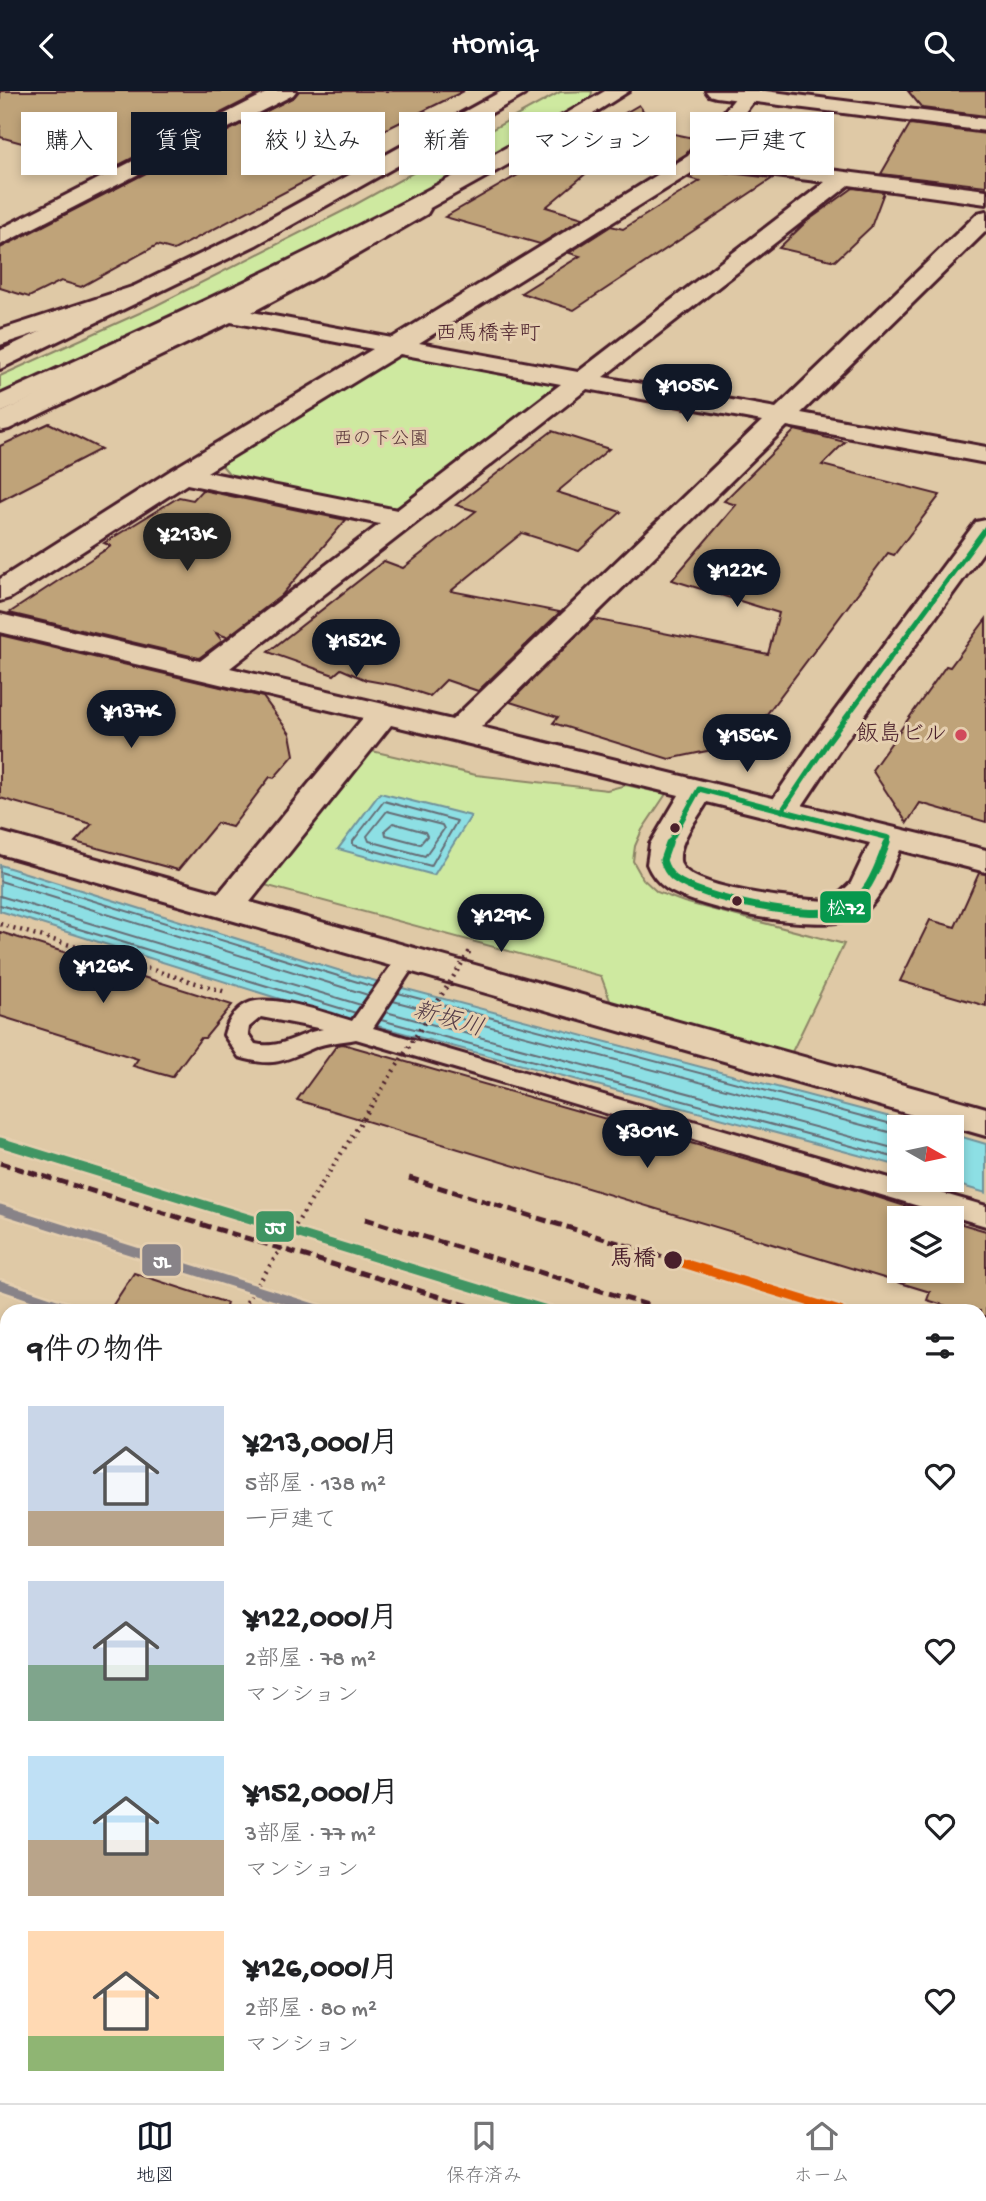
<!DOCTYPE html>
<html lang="ja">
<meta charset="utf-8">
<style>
:root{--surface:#fff;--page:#f2f2f2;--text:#202124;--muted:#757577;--line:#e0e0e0;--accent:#111827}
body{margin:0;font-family:"Gochi Hand","Klee One",sans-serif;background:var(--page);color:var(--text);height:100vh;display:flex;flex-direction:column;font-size:26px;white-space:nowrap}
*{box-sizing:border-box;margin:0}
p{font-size:23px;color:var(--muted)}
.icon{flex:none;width:38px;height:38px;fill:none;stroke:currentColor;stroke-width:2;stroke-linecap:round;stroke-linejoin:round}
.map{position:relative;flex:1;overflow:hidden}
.sheet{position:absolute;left:0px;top:1213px;width:987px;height:800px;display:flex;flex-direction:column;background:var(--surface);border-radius:21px 21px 0 0;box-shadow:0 4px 10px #0003}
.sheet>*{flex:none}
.banner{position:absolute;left:21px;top:21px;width:945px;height:63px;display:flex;gap:14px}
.needle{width:46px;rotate:99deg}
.controls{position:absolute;left:887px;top:1024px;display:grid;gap:14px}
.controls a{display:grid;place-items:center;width:77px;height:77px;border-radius:0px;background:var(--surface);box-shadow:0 4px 10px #0003;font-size:35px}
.price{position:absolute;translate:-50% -60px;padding:0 16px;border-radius:24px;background:var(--accent);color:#fff;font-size:23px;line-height:46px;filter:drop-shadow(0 2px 4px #0008)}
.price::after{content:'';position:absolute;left:50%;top:42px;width:21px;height:16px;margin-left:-10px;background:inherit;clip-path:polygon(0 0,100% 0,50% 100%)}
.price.active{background:#222;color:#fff}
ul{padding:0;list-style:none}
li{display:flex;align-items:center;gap:21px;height:175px;padding:0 28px}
li span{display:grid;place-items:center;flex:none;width:196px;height:140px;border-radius:0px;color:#555}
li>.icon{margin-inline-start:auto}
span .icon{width:84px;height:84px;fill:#fffc;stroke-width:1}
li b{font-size:30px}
h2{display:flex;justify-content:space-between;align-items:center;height:84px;padding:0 28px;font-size:30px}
.chip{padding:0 24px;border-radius:0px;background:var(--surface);box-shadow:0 4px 10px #0003;font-size:24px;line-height:63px}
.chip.active{background:var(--accent);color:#fff}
header{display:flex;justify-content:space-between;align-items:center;height:91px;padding:0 28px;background:var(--accent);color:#fff;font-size:32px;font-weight:600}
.tab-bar{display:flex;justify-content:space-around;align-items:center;height:98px;border-top:2px solid var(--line);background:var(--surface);font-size:19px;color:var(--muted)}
.tab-bar a{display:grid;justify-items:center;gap:4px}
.tab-bar .active{color:var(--accent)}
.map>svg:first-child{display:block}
.green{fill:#cee9a0;stroke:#8c8466;stroke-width:2}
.water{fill:#8ddfe4;stroke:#72929a;stroke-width:2}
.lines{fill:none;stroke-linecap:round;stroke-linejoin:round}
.shore{stroke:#656c75;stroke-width:2}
.building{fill:#bfa379;stroke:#4a1f2b;stroke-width:2}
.service-casing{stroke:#4a1f2b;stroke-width:6}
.minor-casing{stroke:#4a1f2b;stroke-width:6}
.tertiary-casing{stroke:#4a1f2b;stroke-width:6}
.secondary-casing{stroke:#4a1f2b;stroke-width:6}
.path{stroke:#4a1f2b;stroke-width:4.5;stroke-dasharray:2 5;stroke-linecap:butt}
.service{fill:#e5cfaf;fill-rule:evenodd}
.minor{fill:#e5cfaf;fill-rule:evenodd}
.tertiary{fill:#e5cfaf;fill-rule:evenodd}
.secondary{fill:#e5cfaf;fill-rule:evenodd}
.rail-far1{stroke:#4a1f2b;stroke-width:5;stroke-dasharray:10 5;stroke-linecap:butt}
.rail{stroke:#4a1f2b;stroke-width:7;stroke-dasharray:14 7;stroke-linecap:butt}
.path-bridge{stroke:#4a1f2b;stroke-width:4.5;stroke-dasharray:2 5;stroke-linecap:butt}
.bus-1-far1-casing{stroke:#e5cfaf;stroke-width:10}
.bus-1-casing{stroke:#e5cfaf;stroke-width:12}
.bus-1-far1{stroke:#07984d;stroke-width:5}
.bus-1{stroke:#07984d;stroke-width:7}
.rail-1-casing{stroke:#e5cfaf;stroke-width:14}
.rail-2-casing{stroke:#e5cfaf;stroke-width:14}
.rail-1{stroke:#3f9563;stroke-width:9}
.rail-2{stroke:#e45b06;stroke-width:9}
.metro-1-casing{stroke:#e5cfaf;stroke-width:14}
.metro-1{stroke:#888388;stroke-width:9}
.poi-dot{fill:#d1495b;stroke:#e5cfaf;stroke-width:2.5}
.bus-dot{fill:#4a1f2b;stroke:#e5cfaf;stroke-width:2.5}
.labels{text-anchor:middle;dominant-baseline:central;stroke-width:6;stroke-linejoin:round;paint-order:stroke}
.far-park-label{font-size:19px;fill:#573337;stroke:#e5cfaf}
.far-neighbourhood-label{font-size:21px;fill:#4a1f2b;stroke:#e5cfaf}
.poi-label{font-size:23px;fill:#4a1f2b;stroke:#e5cfaf;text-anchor:end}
.stop-label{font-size:23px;font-weight:bold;fill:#4a1f2b;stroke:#e5cfaf;text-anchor:end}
.water-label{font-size:24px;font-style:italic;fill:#543c47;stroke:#e5cfaf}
.line-badge{stroke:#e5cfaf;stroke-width:2.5}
.badge-label{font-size:19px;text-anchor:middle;font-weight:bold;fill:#fff}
</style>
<header><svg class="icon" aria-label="back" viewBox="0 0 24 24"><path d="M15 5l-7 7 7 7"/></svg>Homiq<svg class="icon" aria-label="search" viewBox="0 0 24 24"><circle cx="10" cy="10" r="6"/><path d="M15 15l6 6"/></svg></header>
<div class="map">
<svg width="986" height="2012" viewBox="0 0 986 2012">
<rect width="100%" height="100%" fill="#dfc9a6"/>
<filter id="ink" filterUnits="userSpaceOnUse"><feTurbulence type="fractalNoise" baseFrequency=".0143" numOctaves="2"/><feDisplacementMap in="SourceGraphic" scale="14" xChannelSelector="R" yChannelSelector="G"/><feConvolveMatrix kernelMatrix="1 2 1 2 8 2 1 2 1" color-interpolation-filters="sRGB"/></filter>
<g filter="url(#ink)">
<g class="green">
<polygon points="592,0 591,8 469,80 257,187 0,305 0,285 155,215 349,117 560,1"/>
<polygon points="410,263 546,289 555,294 553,300 403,415 390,417 231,385 220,372 389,269"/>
<polygon points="372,660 476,684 607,699 626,694 666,703 642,739 635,755 633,770 643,788 657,801 684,811 844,853 790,965 611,912 601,885 257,792 357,664"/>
</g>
<g class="water">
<polygon points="380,702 471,725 434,784 338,758"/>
<polygon points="0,774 357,885 928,1036 900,1036 899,1075 299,914 0,820"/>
<polygon points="952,1043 986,1053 986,1102 942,1089 952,1088"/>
</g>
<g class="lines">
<g class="shore">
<polygon points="384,710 457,730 431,775 353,754 353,750"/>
<polygon points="387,720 442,734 444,738 425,765 369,750 367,745"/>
<polygon points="393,732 425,741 427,745 420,753 386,744 385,739"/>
<polyline points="0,781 374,896"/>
<polyline points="0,790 368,904"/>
<polyline points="0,805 361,914"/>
<polyline points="0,814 356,922"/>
<polyline points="398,902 903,1036"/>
<polyline points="393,910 900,1044"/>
<polyline points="386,921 900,1059"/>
<polyline points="381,929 900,1068"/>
</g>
</g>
<g class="building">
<polygon points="0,0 264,0 113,77 0,46"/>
<polygon points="299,0 464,0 309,76 325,80 174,159 157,154 81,196 61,190 29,206 0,197 0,157 294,6"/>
<polygon points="908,0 986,0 986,25 922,17"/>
<polygon points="639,14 650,29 641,36 698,48 686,63 660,79 608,64 546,116 583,127 540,153 445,126"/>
<polygon points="910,33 986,43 986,95 881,83"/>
<polygon points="723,55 791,71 717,62"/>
<polygon points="702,79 773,87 574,219 521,202 580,165 569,162 611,135 623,138 700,90 688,87"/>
<polygon points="853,97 884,101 871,136 835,170 779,157 806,131"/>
<polygon points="49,332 101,358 0,410 0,355"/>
<polygon points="795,339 845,351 822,374 940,404 894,464 888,462 745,652 669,668 553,632 558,626 510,611 594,528 768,563 779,522 672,489 736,414 724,410"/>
<polygon points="552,340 609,358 557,401 621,421 579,460 522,442 451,500 560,521 478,600 446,589 430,605 399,595 366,589 341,578 334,584 268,561 384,470 403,477 476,420 456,414"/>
<polygon points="202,399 346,429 281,505 227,546 216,542 222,550 199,567 9,522 111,455 104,452 179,406 193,409"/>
<polygon points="986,528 986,731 920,712 907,732 872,679 946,575 950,576"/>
<polygon points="0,544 263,606 290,643 294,664 274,687 270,686 232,736 217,732 178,779 75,751 92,733 0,707"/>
<polygon points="979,782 986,783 986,915 900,890 930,829 955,836"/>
<polygon points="0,841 232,914 205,947 201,947 172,986 133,975 138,968 0,925"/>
<polygon points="343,953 849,1097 942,1127 900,1127 900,1180 952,1180 952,1130 986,1140 986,1226 980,1224 980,1220 963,1220 927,1209 930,1201 297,1009 337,954"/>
<polygon points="134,1182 227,1212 225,1220 109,1220"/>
</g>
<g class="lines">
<g class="service-casing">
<g id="service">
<path d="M408 859 416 862 419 867 373 937 986 1115V1135L356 948C343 951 325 951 313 957 281 971 274 976 239 966L224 944C227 930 239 912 256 910 284 907 325 922 352 930L400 862ZM261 926 323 938C297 943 281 959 255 953L248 943 249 936Z"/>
<polygon points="986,1531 986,1559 980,1561 980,1533"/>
<polygon points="568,2006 604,2006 603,2012 567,2012"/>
</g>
</g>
<g class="minor-casing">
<g id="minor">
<polygon points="270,0 296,0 293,4 0,154 0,138"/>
<path d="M741 0H755L758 4 712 64 986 99V113L849 94 603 286 776 317 978 122 986 120V140L801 322 986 356V372L787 335 481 636 986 759V781L900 759C891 781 879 815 856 826 821 843 700 819 667 798 658 792 651 783 647 773L650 753 679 704 391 634 250 811 986 1017V1045L0 763V741L219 802 363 627 0 541V523L200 570 380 433 187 393 10 507 0 510V488L173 378 373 258 231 231 9 338 0 340V322L256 199 419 111 427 113 430 118 427 123 325 182 252 221 392 247 688 65ZM701 76 825 91 578 281 419 252ZM400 263 561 293 397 419 207 381ZM587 298 762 330 452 629 230 577ZM707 711 870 752 851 792 832 810C808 810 683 799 680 770 678 750 698 727 707 711Z"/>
<polygon points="135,195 143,197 147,202 143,207 0,254 0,239"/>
<polygon points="0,1268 7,1270 7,1305 0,1303"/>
<polygon points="0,1324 7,1326 7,1362 0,1360"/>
</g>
</g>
<g class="tertiary-casing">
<g id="tertiary">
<polygon points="502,0 527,0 524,4 256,154 0,278 0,260 240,144"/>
<path d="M605 0H629L552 49 401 133 245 210 0 322V304C206 211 410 116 605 0Z"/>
<polygon points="706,0 765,0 986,28 986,40 716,6 709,4"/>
<polygon points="986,429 986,457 842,655 794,727 782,730 770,727 765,720 817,644 976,431"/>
<polygon points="0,1876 7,1878 7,1932 0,1930"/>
<polygon points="319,2006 396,2006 398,2012 321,2012"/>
</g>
</g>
<g class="secondary-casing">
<polygon id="secondary" points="7,1482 7,1537 0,1540 0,1485"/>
</g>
<g class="path">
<polyline points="0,833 226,901"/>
<polyline points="241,1220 243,1217"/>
</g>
<use href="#service" class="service"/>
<use href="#minor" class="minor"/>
<use href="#tertiary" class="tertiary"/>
<use href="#secondary" class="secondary"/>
<g class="rail-far1">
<polyline points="0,1072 486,1220"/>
<polyline points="409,1087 673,1169"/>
<polyline points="365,1128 651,1215"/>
</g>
<polyline class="rail" points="980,1371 986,1373"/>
<polyline class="path-bridge" points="243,1217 471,858"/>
<g class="bus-1-far1-casing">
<g id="bus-1-far1">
<polyline points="782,720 828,651 986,437"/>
<polyline points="668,754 699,698 889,747 886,754"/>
</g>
</g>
<g class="bus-1-casing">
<path id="bus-1" d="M669 752 663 769C665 776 668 782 674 787 701 808 810 830 842 818 868 808 878 775 887 752"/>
</g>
<use href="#bus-1-far1" class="bus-1-far1"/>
<use href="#bus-1" class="bus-1"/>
<g class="rail-1-casing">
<polyline id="rail-1" points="0,1051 550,1220"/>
</g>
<g class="rail-2-casing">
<polyline id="rail-2" points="673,1169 840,1220"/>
</g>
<use href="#rail-1" class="rail-1"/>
<use href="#rail-2" class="rail-2"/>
<g class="metro-1-casing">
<g id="metro-1">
<polyline points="0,1118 323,1220"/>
<polyline points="0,1194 77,1220"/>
</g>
</g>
<use href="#metro-1" class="metro-1"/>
</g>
</g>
<circle class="poi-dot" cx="961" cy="644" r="7"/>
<g class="bus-dot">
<circle cx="675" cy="737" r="6"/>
<circle cx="737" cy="810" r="6"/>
<circle cx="673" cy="1169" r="10"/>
</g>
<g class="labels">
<g class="far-park-label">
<text x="381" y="349">西の下公園</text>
</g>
<g class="far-neighbourhood-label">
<text x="488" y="244">西馬橋幸町</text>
</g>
<g class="poi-label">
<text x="947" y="644">飯島ビル</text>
</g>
<g class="stop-label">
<text x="656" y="1169">馬橋</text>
</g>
<g class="water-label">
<text transform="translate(448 930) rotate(16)">新坂川</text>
</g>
</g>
<g class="line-badge">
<rect x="819" y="799" width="53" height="34" rx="7" fill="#07984d"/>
<rect x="255" y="1119" width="40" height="33" rx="7" fill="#3f9563"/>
<rect x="141" y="1152" width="41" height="34" rx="7" fill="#888388"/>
</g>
<g class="badge-label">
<text x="846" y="823">松72</text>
<text x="275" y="1142">JJ</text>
<text x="162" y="1176">JL</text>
</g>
</svg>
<div class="controls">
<a><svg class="needle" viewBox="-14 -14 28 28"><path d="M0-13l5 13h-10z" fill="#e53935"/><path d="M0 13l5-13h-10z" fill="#757577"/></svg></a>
<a><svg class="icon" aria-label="layers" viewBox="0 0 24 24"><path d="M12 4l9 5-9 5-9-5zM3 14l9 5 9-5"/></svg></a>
</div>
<b class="price" style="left:687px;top:333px">¥105K</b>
<b class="price active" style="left:187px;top:482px">¥213K</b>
<b class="price" style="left:737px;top:518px">¥122K</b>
<b class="price" style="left:356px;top:588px">¥152K</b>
<b class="price" style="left:131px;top:659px">¥137K</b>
<b class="price" style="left:747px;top:683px">¥156K</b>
<b class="price" style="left:501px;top:863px">¥129K</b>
<b class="price" style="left:103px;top:914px">¥126K</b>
<b class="price" style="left:647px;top:1079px">¥301K</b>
<div class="banner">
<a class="chip">購入</a>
<a class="chip active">賃貸</a>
<a class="chip">絞り込み</a>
<a class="chip">新着</a>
<a class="chip">マンション</a>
<a class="chip">一戸建て</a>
</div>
<section class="sheet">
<h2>9件の物件<svg class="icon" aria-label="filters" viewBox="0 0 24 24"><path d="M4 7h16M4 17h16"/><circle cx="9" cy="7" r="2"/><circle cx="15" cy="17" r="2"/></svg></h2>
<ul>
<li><span style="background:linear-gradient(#c9d6e8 75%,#b9a48a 0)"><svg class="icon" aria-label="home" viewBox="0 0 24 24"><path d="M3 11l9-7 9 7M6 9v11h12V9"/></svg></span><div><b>¥213,000/月</b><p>5部屋 · 138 m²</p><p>一戸建て</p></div><svg class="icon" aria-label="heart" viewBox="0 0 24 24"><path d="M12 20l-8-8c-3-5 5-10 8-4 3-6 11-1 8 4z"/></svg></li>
<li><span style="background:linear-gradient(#c9d6e8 60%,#7fa58c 0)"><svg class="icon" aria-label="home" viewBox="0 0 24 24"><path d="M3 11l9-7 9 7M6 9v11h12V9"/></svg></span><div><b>¥122,000/月</b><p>2部屋 · 78 m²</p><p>マンション</p></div><svg class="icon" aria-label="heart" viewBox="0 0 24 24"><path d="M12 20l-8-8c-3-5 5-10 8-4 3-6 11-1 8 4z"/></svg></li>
<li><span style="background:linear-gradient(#bfe0f5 60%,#b9a48a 0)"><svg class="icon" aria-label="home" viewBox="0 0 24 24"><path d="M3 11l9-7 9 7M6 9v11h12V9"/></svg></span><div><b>¥152,000/月</b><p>3部屋 · 77 m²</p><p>マンション</p></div><svg class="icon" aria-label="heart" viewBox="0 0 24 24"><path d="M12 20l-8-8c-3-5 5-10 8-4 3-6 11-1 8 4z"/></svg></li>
<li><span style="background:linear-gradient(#ffd9b3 75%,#8fb573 0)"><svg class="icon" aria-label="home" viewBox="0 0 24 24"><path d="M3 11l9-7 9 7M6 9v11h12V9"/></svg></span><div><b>¥126,000/月</b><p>2部屋 · 80 m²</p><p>マンション</p></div><svg class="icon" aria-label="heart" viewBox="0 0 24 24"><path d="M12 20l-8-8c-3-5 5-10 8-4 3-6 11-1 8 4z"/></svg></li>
</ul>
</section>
</div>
<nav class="tab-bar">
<a class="active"><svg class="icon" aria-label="map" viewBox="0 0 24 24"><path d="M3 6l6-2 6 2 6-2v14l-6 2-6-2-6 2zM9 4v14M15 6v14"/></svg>地図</a>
<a><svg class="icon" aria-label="saved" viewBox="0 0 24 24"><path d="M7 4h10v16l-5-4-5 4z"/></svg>保存済み</a>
<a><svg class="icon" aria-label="home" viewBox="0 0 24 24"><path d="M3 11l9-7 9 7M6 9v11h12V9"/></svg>ホーム</a>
</nav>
